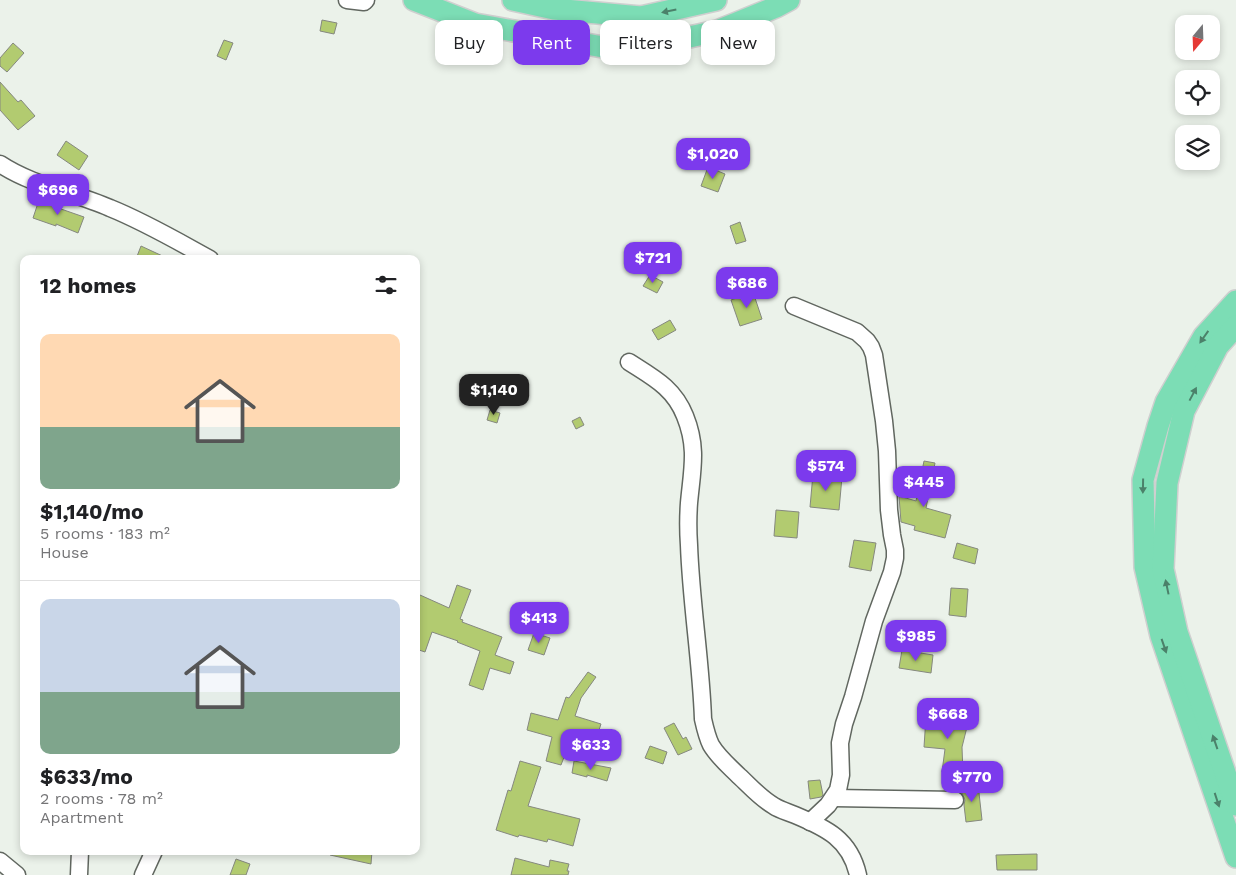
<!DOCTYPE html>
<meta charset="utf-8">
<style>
:root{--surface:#fff;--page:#f6f6f6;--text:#202124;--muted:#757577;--line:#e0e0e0;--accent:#7c3aed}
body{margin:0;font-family:"Work Sans",sans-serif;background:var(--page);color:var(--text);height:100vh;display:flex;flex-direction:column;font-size:19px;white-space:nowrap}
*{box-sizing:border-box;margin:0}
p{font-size:16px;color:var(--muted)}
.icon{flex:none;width:28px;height:28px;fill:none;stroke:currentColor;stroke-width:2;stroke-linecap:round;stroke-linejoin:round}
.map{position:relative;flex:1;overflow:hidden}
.panel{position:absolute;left:20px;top:255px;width:400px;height:600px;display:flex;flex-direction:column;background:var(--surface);border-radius:10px;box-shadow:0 2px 8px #0003}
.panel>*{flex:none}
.guide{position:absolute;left:435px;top:20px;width:475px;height:45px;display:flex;gap:10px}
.needle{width:32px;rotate:199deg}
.fabs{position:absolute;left:1175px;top:15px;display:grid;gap:10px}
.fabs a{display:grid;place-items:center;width:45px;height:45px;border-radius:10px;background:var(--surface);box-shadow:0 2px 8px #0003;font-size:25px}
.price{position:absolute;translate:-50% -42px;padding:0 11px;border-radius:10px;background:var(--accent);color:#fff;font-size:16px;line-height:32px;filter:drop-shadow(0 1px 2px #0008)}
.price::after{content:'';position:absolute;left:50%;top:30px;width:15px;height:11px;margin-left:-8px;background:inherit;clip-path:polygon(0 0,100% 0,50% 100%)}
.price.on{background:#222;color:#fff}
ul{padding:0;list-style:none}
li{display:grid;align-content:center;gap:10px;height:265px;padding:0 20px}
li+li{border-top:1px solid var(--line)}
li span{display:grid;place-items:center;height:155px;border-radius:10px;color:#555}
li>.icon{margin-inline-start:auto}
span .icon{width:90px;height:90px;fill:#fffc;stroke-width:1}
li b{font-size:21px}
h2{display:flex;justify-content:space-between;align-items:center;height:60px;padding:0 20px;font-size:21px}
.tag{padding:0 18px;border-radius:10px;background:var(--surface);box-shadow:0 2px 8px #0003;font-size:18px;line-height:45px}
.tag.on{background:var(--accent);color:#fff}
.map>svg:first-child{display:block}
.building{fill:#b2cb70;stroke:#85887f}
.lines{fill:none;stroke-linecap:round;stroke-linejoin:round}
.minor-casing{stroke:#616760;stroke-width:19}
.major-casing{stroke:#cfcfcf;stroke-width:24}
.minor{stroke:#fff;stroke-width:16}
.major{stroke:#7cddb5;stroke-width:21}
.oneway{fill:#4b816a}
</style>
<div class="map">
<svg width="1236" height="875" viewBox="0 0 1236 875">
<rect width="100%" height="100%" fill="#ebf2ea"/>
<g class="building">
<polygon points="322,20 337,23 334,34 320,31"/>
<polygon points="224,40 233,43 226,60 217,56"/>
<polygon points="13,43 24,53 7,72 0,66 0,58"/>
<polygon points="0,82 18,102 21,100 35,116 18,130 0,110"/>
<polygon points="66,141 88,156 79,170 57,155"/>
<polygon points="708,167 725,174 718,192 701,186"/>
<polygon points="39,200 62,207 61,209 84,217 78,233 56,224 56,226 33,218"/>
<polygon points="740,222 746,241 736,244 730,226"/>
<polygon points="141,246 169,259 136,259"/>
<polygon points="650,275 663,282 657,293 643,286"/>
<polygon points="753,292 762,319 740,326 731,300"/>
<polygon points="670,320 676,330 658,340 652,330"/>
<polygon points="490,410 500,413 497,423 487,420"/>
<polygon points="580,417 584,425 576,429 572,421"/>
<polygon points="924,461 935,463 926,508 951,515 945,538 914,530 915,526 901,522 899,496 916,501"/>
<polygon points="813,474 842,477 839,510 810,507"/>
<polygon points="776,510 799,512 797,538 774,536"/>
<polygon points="854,540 876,543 871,571 849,567"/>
<polygon points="957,543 978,549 975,564 953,558"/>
<polygon points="457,585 471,590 460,619 463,620 462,622 502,637 495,655 514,662 510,674 490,668 483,690 469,685 480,651 457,642 458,641 432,632 425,652 416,649 416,603 420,595 449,608"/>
<polygon points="951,588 968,589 966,617 949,615"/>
<polygon points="547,604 563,612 558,622 542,615"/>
<polygon points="534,633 550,638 544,655 528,650"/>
<polygon points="902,650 933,655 931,673 899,668"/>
<polygon points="588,672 596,677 581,698 575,716 601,724 597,736 619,744 615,755 598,749 599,748 571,739 561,765 546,761 552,737 527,730 531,713 558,720 566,697 569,698"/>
<polygon points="970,715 962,747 963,774 942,772 945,749 924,747 926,717 941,718"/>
<polygon points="674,723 683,739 686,737 692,749 678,755 664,728"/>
<polygon points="650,746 667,752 663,764 645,758"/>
<polygon points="520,761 541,767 528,806 580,819 573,846 548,839 547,842 519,835 518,837 496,830 508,790 511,791"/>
<polygon points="574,761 611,768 607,781 587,775 587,777 572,773"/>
<polygon points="820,780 823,795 821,797 810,799 808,781"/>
<polygon points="978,784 982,820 966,822 964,805 965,800 962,793 961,786"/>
<polygon points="330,851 372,851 371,864 330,855"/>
<polygon points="1037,854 1037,870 997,870 996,855"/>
<polygon points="515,858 549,867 550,860 569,864 567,871 569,871 568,875 511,875"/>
<polygon points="236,859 250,864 246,875 230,875"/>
</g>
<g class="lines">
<g class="minor-casing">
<g id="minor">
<polyline points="347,0 364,2 366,0"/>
<path d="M0 164C33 186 74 192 110 208 145 222 177 241 210 259"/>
<polyline points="794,306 857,332 867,341 871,347 874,355 884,421 887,451 889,510 892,535 895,550 895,558 892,572 874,621 853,697 844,724 840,743 841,775 838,790 828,805 810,822"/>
<path d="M629 362C654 378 674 388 685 416 698 448 692 470 689 503 688 517 688 531 689 545 691 603 701 661 703 719 705 728 707 737 711 745 718 757 729 766 739 776 750 786 760 798 774 806 780 810 788 812 795 815 826 828 850 839 858 875"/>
<polyline points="834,798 955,800"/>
<polyline points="0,861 17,875"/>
<polyline points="79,875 80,851"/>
<polyline points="143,875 154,851"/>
</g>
</g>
<g class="major-casing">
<g id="major">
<polyline points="414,0 475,24 625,51 717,31 776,7 789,0"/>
<polyline points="513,0 554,9 641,17 716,0"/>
<polyline points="1236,301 1204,336 1166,402 1158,426 1143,480 1145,567 1161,636 1236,857"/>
<polyline points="1236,326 1218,346 1184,411 1167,483 1163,569 1177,632 1236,805"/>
</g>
</g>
<use href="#minor" class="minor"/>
<use href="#major" class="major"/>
</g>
<defs><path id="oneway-solid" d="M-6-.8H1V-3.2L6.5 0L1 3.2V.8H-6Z" transform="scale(1.25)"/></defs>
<g class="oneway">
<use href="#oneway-solid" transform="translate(669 11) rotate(168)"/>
<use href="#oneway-solid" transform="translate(1204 337) rotate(125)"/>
<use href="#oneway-solid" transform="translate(1193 394) rotate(-62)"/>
<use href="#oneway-solid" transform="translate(1143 486) rotate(91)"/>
<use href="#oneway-solid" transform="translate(1167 587) rotate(-102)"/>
<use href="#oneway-solid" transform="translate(1164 646) rotate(71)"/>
<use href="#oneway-solid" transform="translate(1215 742) rotate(-109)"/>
<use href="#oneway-solid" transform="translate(1217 800) rotate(72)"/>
</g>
</svg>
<div class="fabs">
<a><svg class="needle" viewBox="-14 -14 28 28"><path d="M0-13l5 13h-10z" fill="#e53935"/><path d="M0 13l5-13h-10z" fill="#757577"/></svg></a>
<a><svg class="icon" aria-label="locate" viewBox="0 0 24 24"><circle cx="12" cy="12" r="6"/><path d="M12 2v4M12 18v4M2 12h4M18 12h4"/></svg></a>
<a><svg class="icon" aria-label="layers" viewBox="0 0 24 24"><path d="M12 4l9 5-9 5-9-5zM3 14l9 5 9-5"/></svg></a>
</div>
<b class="price" style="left:713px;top:180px">$1,020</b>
<b class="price" style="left:58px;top:216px">$696</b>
<b class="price" style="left:653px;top:284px">$721</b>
<b class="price" style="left:747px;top:309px">$686</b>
<b class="price on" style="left:494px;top:416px">$1,140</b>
<b class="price" style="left:826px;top:492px">$574</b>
<b class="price" style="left:924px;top:508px">$445</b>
<b class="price" style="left:539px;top:644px">$413</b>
<b class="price" style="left:916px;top:662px">$985</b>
<b class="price" style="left:948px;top:740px">$668</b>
<b class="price" style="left:591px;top:771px">$633</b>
<b class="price" style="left:972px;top:803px">$770</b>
<div class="guide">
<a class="tag">Buy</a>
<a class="tag on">Rent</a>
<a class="tag">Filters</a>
<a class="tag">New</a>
</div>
<section class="panel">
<h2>12 homes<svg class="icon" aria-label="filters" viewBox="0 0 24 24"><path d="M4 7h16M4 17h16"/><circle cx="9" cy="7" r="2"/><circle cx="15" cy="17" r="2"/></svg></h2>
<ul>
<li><span style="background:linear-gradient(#ffd9b3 60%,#7fa58c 0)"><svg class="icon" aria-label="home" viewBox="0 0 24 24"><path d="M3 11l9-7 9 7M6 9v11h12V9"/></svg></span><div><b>$1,140/mo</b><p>5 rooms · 183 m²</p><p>House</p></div></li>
<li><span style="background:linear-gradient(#c9d6e8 60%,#7fa58c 0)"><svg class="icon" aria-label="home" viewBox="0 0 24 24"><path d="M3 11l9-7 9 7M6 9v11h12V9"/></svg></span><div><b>$633/mo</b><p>2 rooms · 78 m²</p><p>Apartment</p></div></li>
</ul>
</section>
</div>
